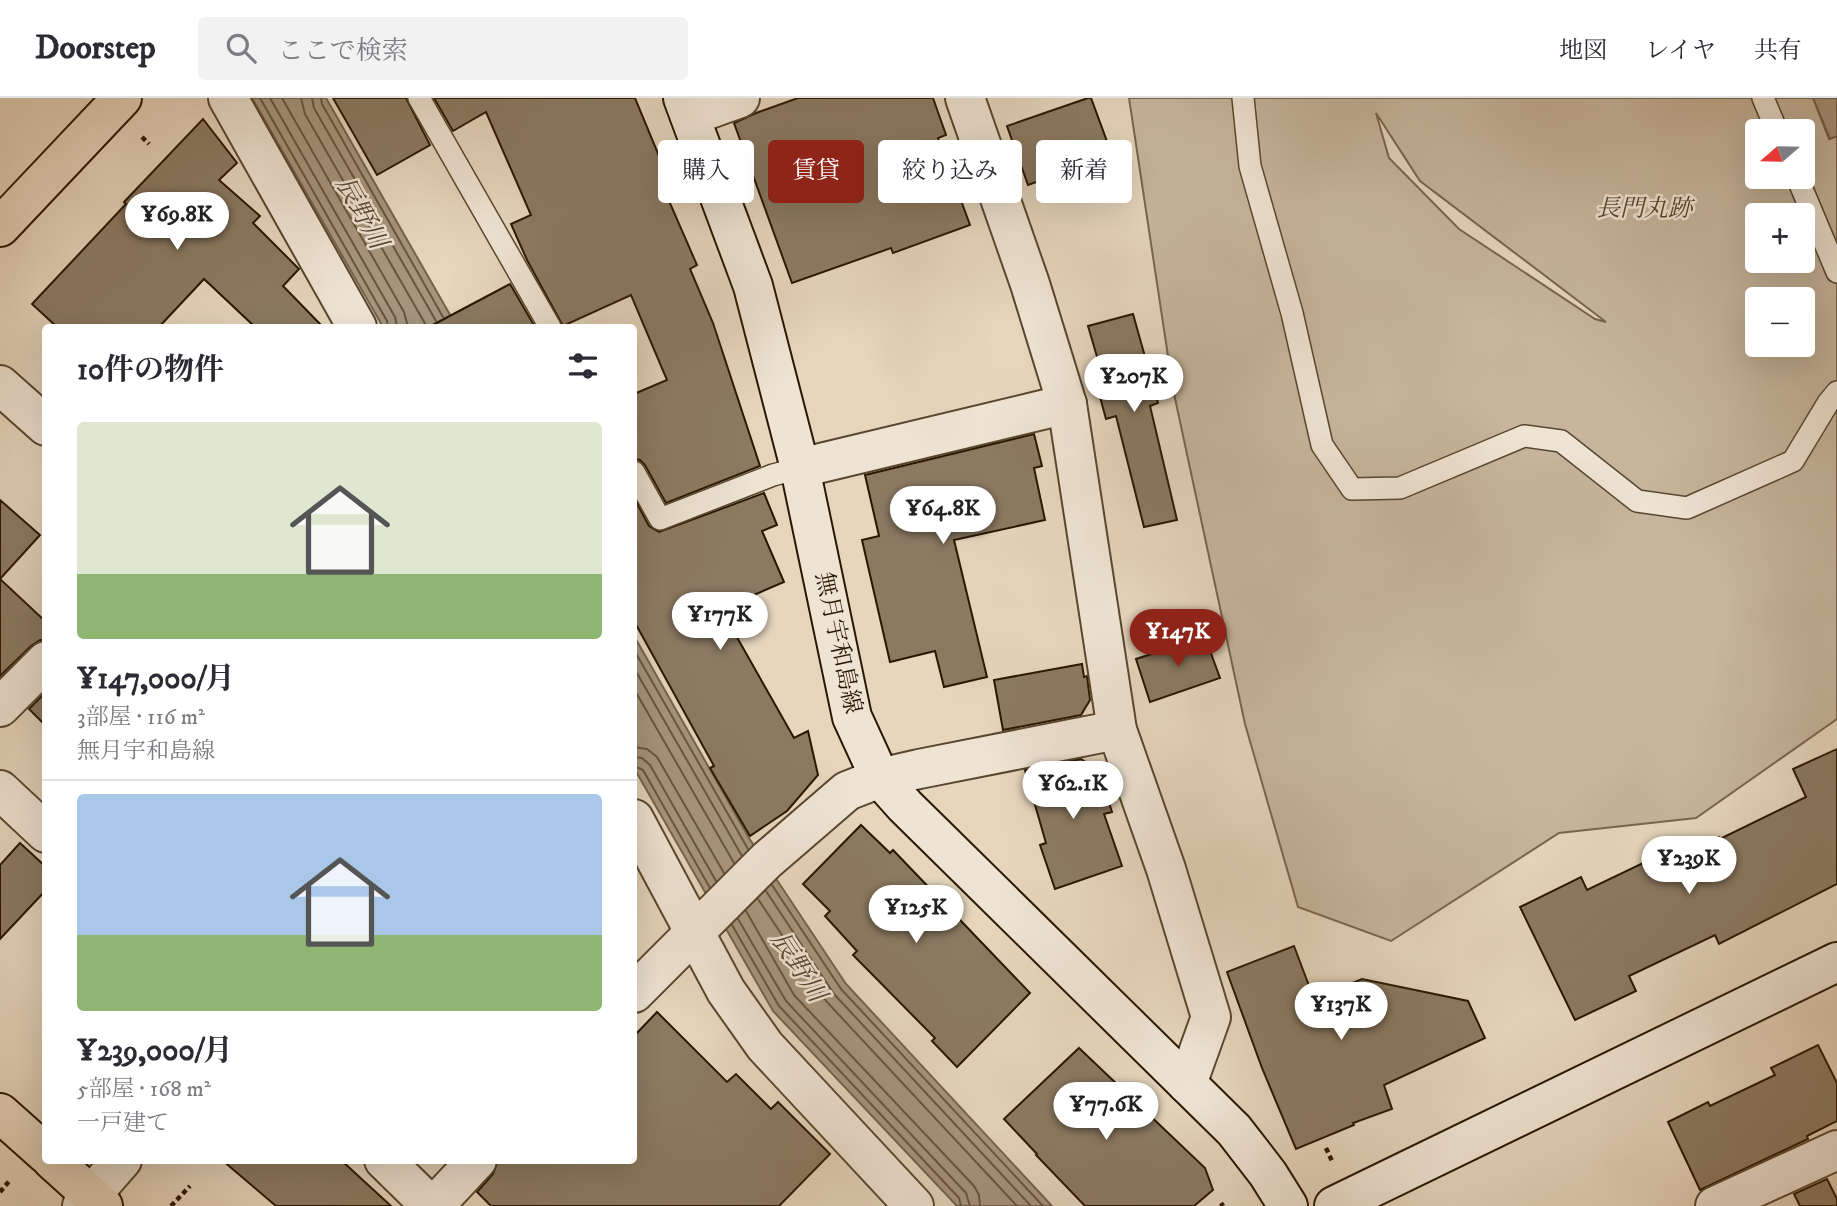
<!DOCTYPE html>
<html lang="ja">
<meta charset="utf-8">
<style>
:root{--surface:#fff;--page:#f2f2f3;--text:#2b2b33;--muted:#7c7c81;--line:#e1e1e2;--accent:#8f2418}
body{margin:0;font-family:"IM FELL DW Pica","Noto Serif JP",serif;background:var(--page);color:var(--text);height:100vh;display:flex;flex-direction:column;font-size:26px;white-space:nowrap}
*{box-sizing:border-box;margin:0}
p{font-size:23px;color:var(--muted)}
.icon{flex:none;width:38px;height:38px;fill:none;stroke:currentColor;stroke-width:2;stroke-linecap:round;stroke-linejoin:round}
.map{position:relative;flex:1;overflow:hidden}
.details{position:absolute;left:42px;top:226px;width:595px;height:840px;display:flex;flex-direction:column;background:var(--surface);border-radius:7px;box-shadow:0 7px 28px #0002}
.details>*{flex:none}
.banner{position:absolute;left:658px;top:42px;width:665px;height:63px;display:flex;gap:14px}
.needle{width:46px;rotate:250deg}
.tools{position:absolute;left:1745px;top:21px;display:grid;gap:14px}
.tools a{display:grid;place-items:center;width:70px;height:70px;border-radius:7px;background:var(--surface);box-shadow:0 7px 28px #0002;font-size:35px}
.price{position:absolute;translate:-50% -60px;padding:0 16px;border-radius:24px;background:#fff;color:#222;font-size:23px;line-height:46px;filter:drop-shadow(0 2px 4px #0008)}
.price::after{content:'';position:absolute;left:50%;top:42px;width:21px;height:16px;margin-left:-10px;background:inherit;clip-path:polygon(0 0,100% 0,50% 100%)}
.price.selected{background:var(--accent);color:#fff}
ul{padding:0;list-style:none}
li{display:grid;align-content:center;gap:14px;height:371px;padding:0 35px}
li+li{border-top:2px solid var(--line)}
li span{display:grid;place-items:center;height:217px;border-radius:7px;color:#555}
li>.icon{margin-inline-start:auto}
span .icon{width:126px;height:126px;fill:#fffc;stroke-width:1}
li b{font-size:30px}
h2{display:flex;justify-content:space-between;align-items:center;height:84px;padding:0 35px;font-size:30px}
.pill{padding:0 24px;border-radius:7px;background:var(--surface);box-shadow:0 7px 28px #0002;font-size:24px;line-height:63px}
.pill.selected{background:var(--accent);color:#fff}
header{display:flex;align-items:center;gap:42px;box-sizing:border-box;height:98px;padding:0 35px;background:var(--surface);border-bottom:2px solid var(--line)}
header strong{font-size:33px}
nav{display:flex;gap:38px;margin-inline-start:auto;font-size:24px}
.search{width:490px;height:63px;background:var(--page);display:flex;align-items:center;gap:18px;box-sizing:border-box;padding:0 24px;border-radius:7px;color:var(--muted);font-size:26px}
.map>svg:first-child{display:block}
.green{fill:#c6b69d;stroke:#78664e;stroke-width:2;fill-rule:evenodd}
.water{fill:#a6957d;stroke:#74634b;stroke-width:2}
.lines{fill:none;stroke-linecap:round;stroke-linejoin:round}
.shore{stroke:#68563e;stroke-width:2}
.building{fill:#8b7a62;stroke:#291700;stroke-width:2}
.lane-casing{stroke:#58472f;stroke-width:24}
.street-casing{stroke:#58472f;stroke-width:42}
.secondary-casing{stroke:#291700;stroke-width:42}
.highway-casing{stroke:#291700;stroke-width:42}
.path{stroke:#291700;stroke-width:4.5;stroke-dasharray:5 3.5;stroke-linecap:butt}
.lane{stroke:#efe4d4;stroke-width:21}
.street{stroke:#efe4d4;stroke-width:38}
.secondary{stroke:#efe4d4;stroke-width:38}
.highway{stroke:#e6d6bd;stroke-width:38}
.labels{text-anchor:middle;dominant-baseline:central;stroke-width:5;stroke-linejoin:round;paint-order:stroke}
.park-label{font-size:24px;font-style:italic;fill:#58472f;stroke:#efe4d4}
.street-label{font-size:24px;fill:#291700;stroke:#efe4d4}
.water-label{font-size:26px;font-style:italic;fill:#5b4932;stroke:#efe4d4}
</style>
<header>
<strong>Doorstep</strong>
<div class="search"><svg class="icon" aria-label="search" viewBox="0 0 24 24"><circle cx="10" cy="10" r="6"/><path d="M15 15l6 6"/></svg>ここで検索</div>
<nav><a>地図</a><a>レイヤ</a><a>共有</a></nav>
</header>
<div class="map">
<svg width="1837" height="1108" viewBox="0 0 1837 1108">
<rect width="100%" height="100%" fill="#e6d6bd"/>
<filter id="stains"><feTurbulence type="fractalNoise" baseFrequency=".00286" numOctaves="4"/><feColorMatrix values="0 0 0 0 .2 0 0 0 0 .09 0 0 0 0 .02 0 0 0 .5 -.17"/></filter>
<radialGradient id="worn" r=".72"><stop offset=".6" stop-color="#630" stop-opacity="0"/><stop offset="1" stop-color="#630" stop-opacity=".3"/></radialGradient>
<path class="green" d="M1129 0H1813L1829 41 1837 38V621L1696 720 1559 735 1391 843 1298 809 1245 626 1173 291ZM1376 15 1420 83 1606 224 1595 221 1459 131 1389 60ZM1757 33H1802V79H1757ZM1757 117H1802V163H1757ZM1757 201H1802V247H1757Z"/>
<g class="water">
<polygon points="252,0 326,0 457,229 383,229"/>
<polygon points="1813,0 1837,0 1837,38 1830,41"/>
<polygon points="634,538 749,740 846,886 1052,1108 957,1108 773,913 634,670"/>
</g>
<g class="lines">
<g class="shore">
<polyline points="260,0 387,223 388,229"/>
<polyline points="270,0 395,219 397,229"/>
<polyline points="282,0 404,214 408,229"/>
<polyline points="301,0 305,16 427,229"/>
<polyline points="312,0 314,10 436,223"/>
<polyline points="321,0 322,6 443,219"/>
<polyline points="634,552 748,751"/>
<polyline points="634,570 742,758"/>
<polyline points="634,591 734,765"/>
<polyline points="634,649 647,651 657,659 724,775"/>
<polyline points="634,659 642,660 650,667 716,783"/>
<polyline points="634,668 643,672 710,790"/>
<polyline points="772,787 841,891 1043,1108"/>
<polyline points="766,793 834,896 1031,1108"/>
<polyline points="758,801 826,903 1017,1108"/>
<polyline points="746,813 794,897 974,1088 979,1097 980,1108"/>
<polyline points="738,821 786,903 966,1095 970,1108"/>
<polyline points="732,827 779,908 959,1100 961,1108"/>
</g>
</g>
<g class="building">
<polygon points="333,0 406,0 430,47 377,77"/>
<polygon points="434,0 635,0 676,99 669,103 697,167 690,171 713,225 760,368 666,405 645,367 640,362 634,361 634,296 667,282 631,197 563,228 527,162 511,126 531,117 486,14 453,33"/>
<polygon points="798,0 933,0 946,37 938,40 970,127 893,155 891,150 792,185 734,25 756,15"/>
<polygon points="1088,0 1091,0 1112,57 1028,87 1007,28"/>
<polygon points="203,21 237,65 219,82 260,118 253,125 299,171 283,188 323,229 255,229 204,181 159,229 57,229 32,206 126,106 124,104"/>
<polygon points="510,186 535,229 429,229"/>
<polygon points="1133,216 1158,305 1150,308 1177,422 1144,429 1116,318 1106,321 1097,288 1105,286 1088,228"/>
<polygon points="1034,336 1042,368 1034,370 1045,422 954,442 987,579 944,589 935,553 890,564 862,442 879,438 865,377"/>
<polygon points="764,395 777,427 762,433 784,484 721,511 794,640 808,633 818,677 787,713 750,738 710,670 714,668 634,523 634,400 649,428 659,434"/>
<polygon points="0,402 40,437 0,481 46,524 46,542 40,542 31,548 0,578"/>
<polygon points="1205,539 1220,580 1150,604 1136,561"/>
<polygon points="1082,566 1084,579 1087,578 1090,602 1081,617 1003,632 994,582"/>
<polygon points="46,594 46,628 29,611"/>
<polygon points="1837,651 1837,786 1719,846 1715,837 1629,878 1636,893 1575,922 1520,809 1581,779 1587,792 1668,753 1672,761 1719,739 1720,741 1806,699 1793,671"/>
<polygon points="1081,661 1099,673 1112,714 1104,716 1122,768 1055,791 1040,747 1046,745 1025,672"/>
<polygon points="861,727 890,755 893,752 1030,895 957,969 932,943 935,940 853,857 857,853 825,818 830,813 803,786"/>
<polygon points="20,745 46,769 46,792 0,841 0,767"/>
<polygon points="1294,848 1314,901 1362,881 1468,903 1485,940 1384,987 1392,1011 1353,1025 1354,1027 1296,1051 1262,970 1227,874"/>
<polygon points="657,914 727,984 736,976 771,1011 778,1004 830,1056 779,1108 491,1108 477,1094 493,1076 498,1062 634,1062 634,938"/>
<polygon points="1818,947 1837,985 1837,1023 1807,1038 1808,1041 1700,1092 1668,1024 1708,1004 1710,1008 1775,977 1771,970"/>
<polygon points="1079,950 1205,1070 1213,1092 1194,1108 1085,1108 1036,1057 1037,1056 1004,1021"/>
<polygon points="222,1062 341,1062 391,1108 276,1108"/>
<polygon points="1827,1081 1837,1101 1837,1108 1800,1108 1794,1096"/>
</g>
<g class="lines">
<g class="lane-casing">
<g id="lane">
<polyline points="419,0 550,229"/>
<polyline points="1243,0 1250,68 1292,215 1322,347 1352,391 1400,390 1524,338 1561,343 1637,403 1687,410 1793,363 1828,305 1837,294"/>
<polyline points="1763,0 1777,33"/>
<polyline points="1797,79 1837,174"/>
<polyline points="634,374 660,421 773,377 800,370"/>
</g>
</g>
<g class="street-casing">
<g id="street">
<polyline points="228,0 357,229"/>
<polyline points="965,0 1030,186 1067,306 1117,632 1166,771 1211,919 1187,986"/>
<polyline points="690,18 740,0"/>
<polyline points="0,287 46,328"/>
<polyline points="800,370 1067,306"/>
<polyline points="0,609 46,563"/>
<polyline points="0,692 46,735"/>
<polyline points="634,721 726,893 765,948 914,1108"/>
<polyline points="634,895 767,762 847,693 880,680 919,671 1117,632"/>
<polyline points="384,1062 431,1108"/>
<polyline points="82,1108 122,1062"/>
<polyline points="434,1108 477,1062"/>
<polyline points="1715,1108 1837,1052"/>
</g>
</g>
<g class="secondary-casing">
<g id="secondary">
<polyline points="683,0 753,188 800,370 852,619 880,680 905,708 1234,1032 1268,1076 1288,1108"/>
<polyline points="1334,1108 1837,864"/>
</g>
</g>
<g class="highway-casing">
<g id="highway">
<polyline points="0,129 122,0"/>
<polyline points="0,1015 46,1056"/>
<polyline points="52,1062 103,1108"/>
</g>
</g>
<g class="path">
<polyline points="142,39 149,46"/>
<polyline points="1326,1050 1332,1063"/>
<polyline points="0,1094 11,1081"/>
<polyline points="1221,1105 1223,1108"/>
<polyline points="171,1108 190,1088"/>
</g>
<use href="#lane" class="lane"/>
<use href="#street" class="street"/>
<use href="#secondary" class="secondary"/>
<use href="#highway" class="highway"/>
</g>
<g class="labels">
<g class="park-label">
<text x="1644" y="111">長門丸跡</text>
</g>
<g class="street-label">
<text transform="translate(838 545) rotate(78)">無月宇和島線</text>
</g>
<g class="water-label">
<text transform="translate(361 115) rotate(61)">辰野川</text>
<text transform="translate(798 869) rotate(57)">辰野川</text>
</g>
</g>
<rect width="100%" height="100%" filter="url(#stains)"/>
<rect width="100%" height="100%" fill="url(#worn)"/>
</svg>
<div class="tools">
<a><svg class="needle" viewBox="-14 -14 28 28"><path d="M0-13l5 13h-10z" fill="#e53935"/><path d="M0 13l5-13h-10z" fill="#7c7c81"/></svg></a>
<a>+</a>
<a>−</a>
</div>
<b class="price" style="left:177px;top:154px">¥69.8K</b>
<b class="price" style="left:1134px;top:316px">¥207K</b>
<b class="price" style="left:943px;top:448px">¥64.8K</b>
<b class="price" style="left:720px;top:554px">¥177K</b>
<b class="price selected" style="left:1178px;top:571px">¥147K</b>
<b class="price" style="left:1073px;top:723px">¥62.1K</b>
<b class="price" style="left:1689px;top:798px">¥239K</b>
<b class="price" style="left:916px;top:847px">¥125K</b>
<b class="price" style="left:1341px;top:944px">¥137K</b>
<b class="price" style="left:1106px;top:1044px">¥77.6K</b>
<div class="banner">
<a class="pill">購入</a>
<a class="pill selected">賃貸</a>
<a class="pill">絞り込み</a>
<a class="pill">新着</a>
</div>
<section class="details">
<h2>10件の物件<svg class="icon" aria-label="filters" viewBox="0 0 24 24"><path d="M4 7h16M4 17h16"/><circle cx="9" cy="7" r="2"/><circle cx="15" cy="17" r="2"/></svg></h2>
<ul>
<li><span style="background:linear-gradient(#dfe7d0 70%,#8fb573 0)"><svg class="icon" aria-label="home" viewBox="0 0 24 24"><path d="M3 11l9-7 9 7M6 9v11h12V9"/></svg></span><div><b>¥147,000/月</b><p>3部屋 · 116 m²</p><p>無月宇和島線</p></div></li>
<li><span style="background:linear-gradient(#a9c7e8 65%,#8fb573 0)"><svg class="icon" aria-label="home" viewBox="0 0 24 24"><path d="M3 11l9-7 9 7M6 9v11h12V9"/></svg></span><div><b>¥239,000/月</b><p>5部屋 · 168 m²</p><p>一戸建て</p></div></li>
</ul>
</section>
</div>
